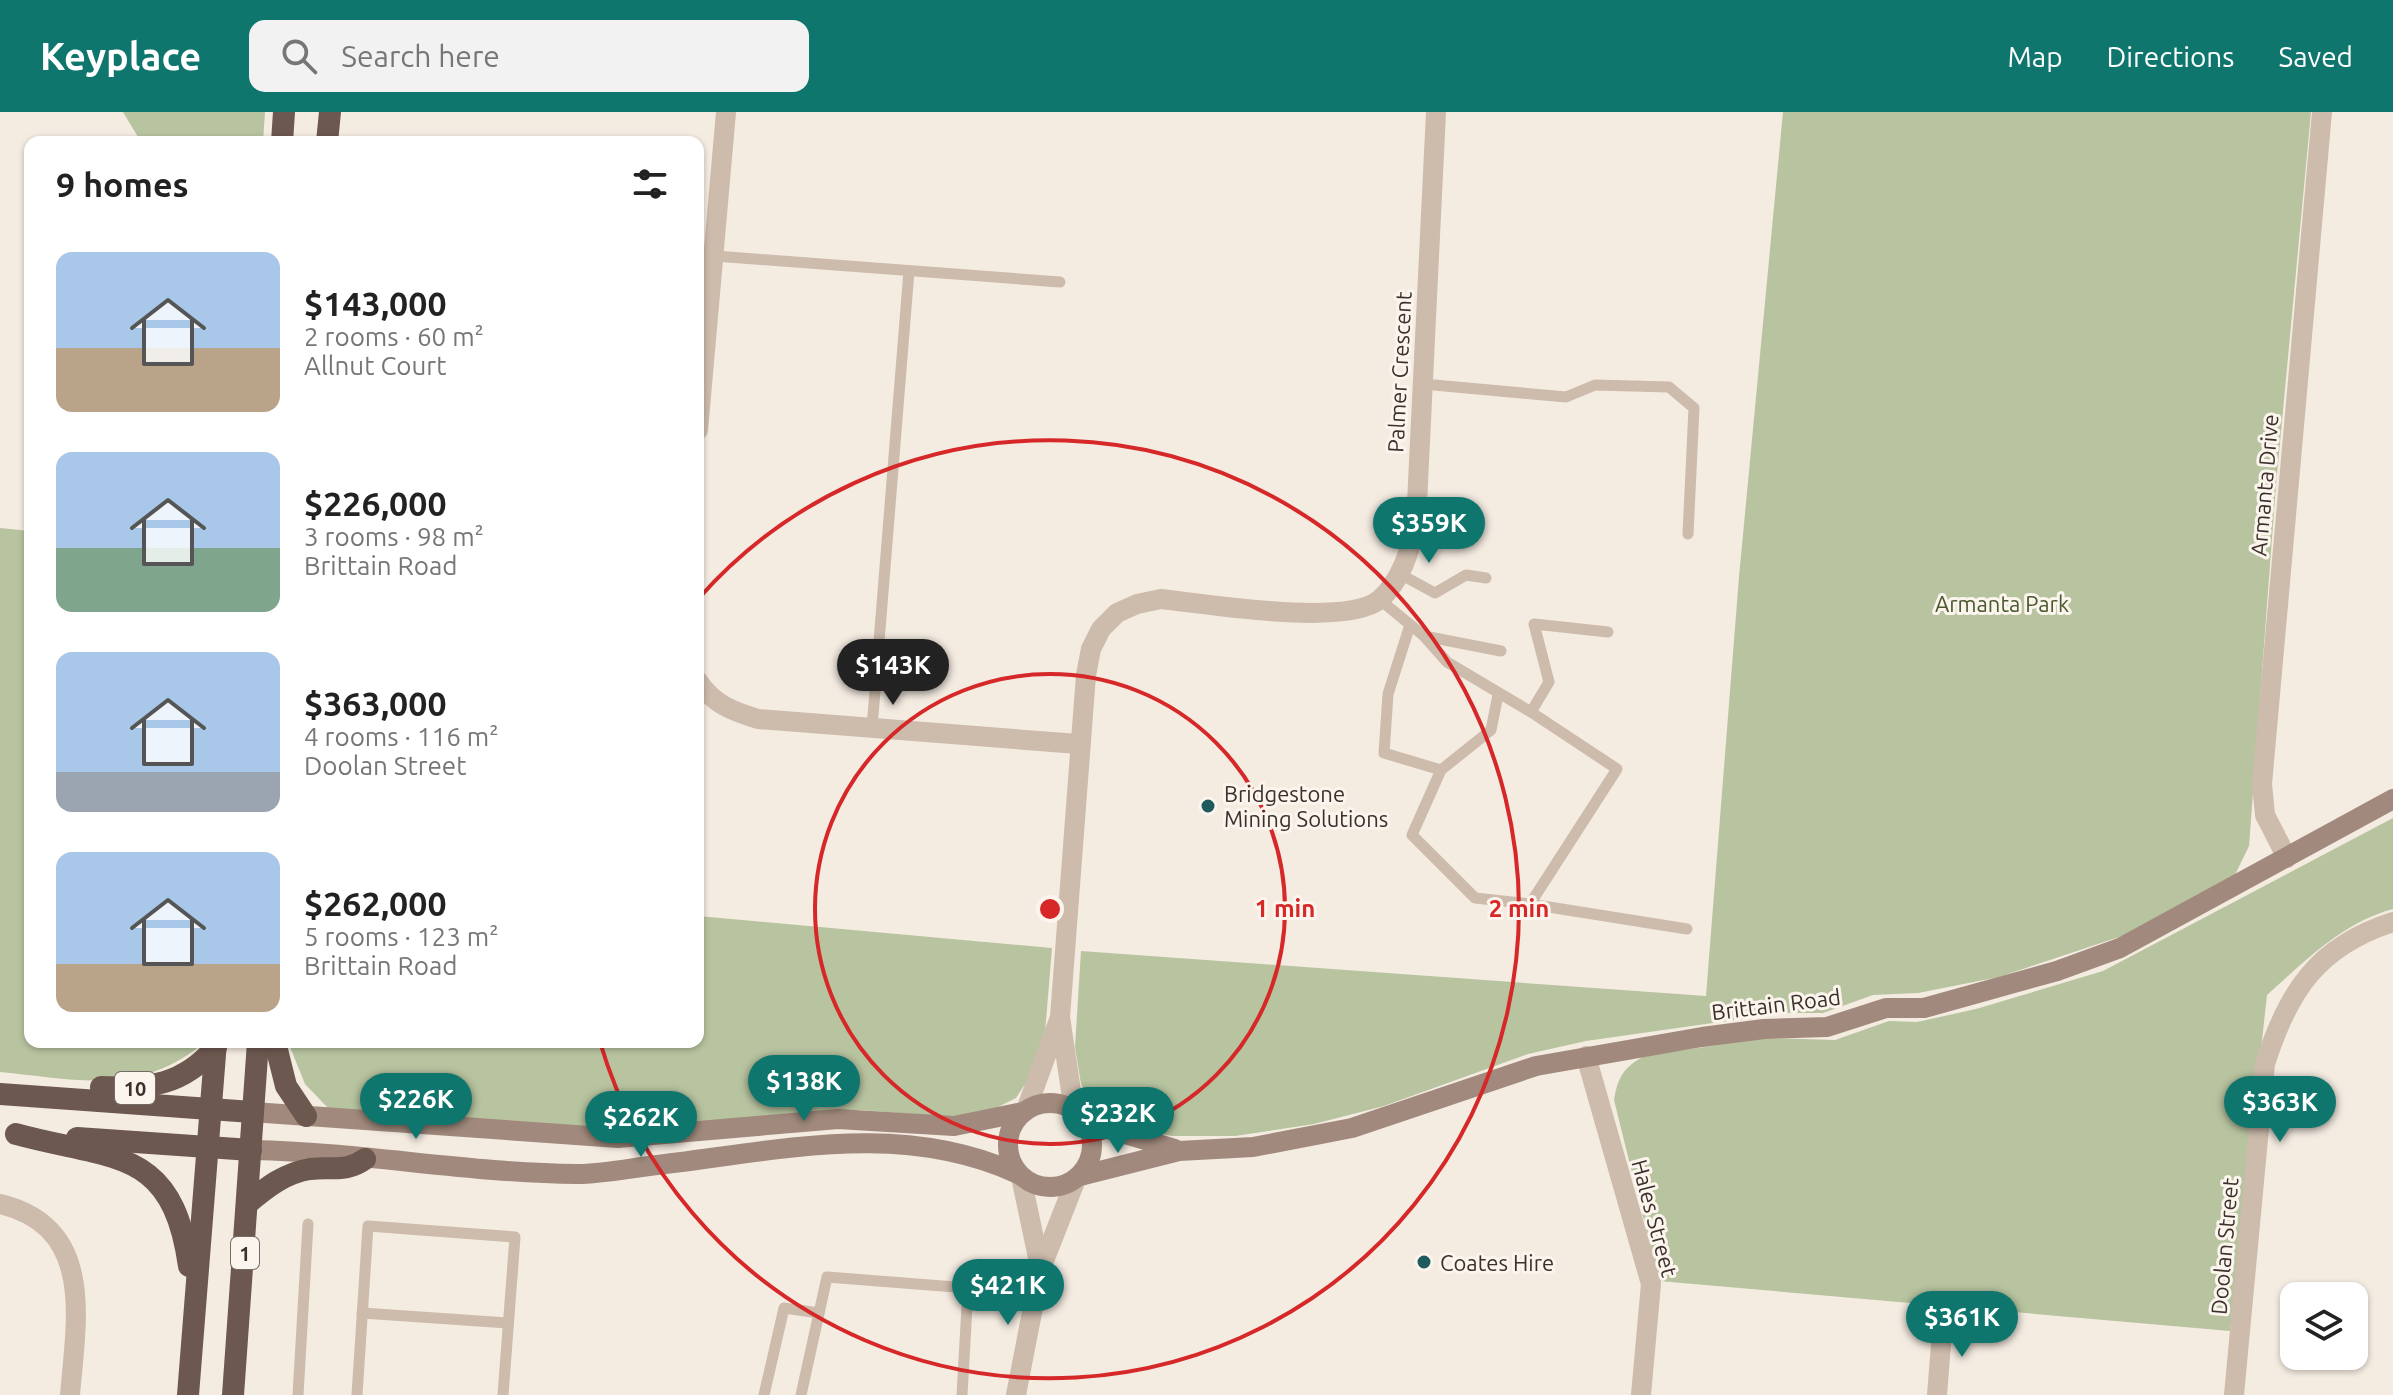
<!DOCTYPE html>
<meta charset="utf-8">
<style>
:root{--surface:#fff;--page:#f2f2f2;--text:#222;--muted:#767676;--accent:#0f766e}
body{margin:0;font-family:Ubuntu,sans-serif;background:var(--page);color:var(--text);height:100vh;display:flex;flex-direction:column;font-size:30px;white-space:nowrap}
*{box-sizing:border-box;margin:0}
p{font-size:26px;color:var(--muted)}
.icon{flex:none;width:44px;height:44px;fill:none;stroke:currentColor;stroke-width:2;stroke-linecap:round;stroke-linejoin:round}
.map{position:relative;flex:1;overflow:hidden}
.details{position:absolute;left:24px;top:24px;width:680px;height:912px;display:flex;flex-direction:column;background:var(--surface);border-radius:16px;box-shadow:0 2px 6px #0004}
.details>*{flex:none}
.buttons{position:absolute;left:2280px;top:1170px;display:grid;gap:16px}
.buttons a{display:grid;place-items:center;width:88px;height:88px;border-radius:16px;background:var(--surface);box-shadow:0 2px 6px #0004;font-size:40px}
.price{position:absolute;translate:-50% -68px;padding:0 18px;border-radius:28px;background:var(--accent);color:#fff;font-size:26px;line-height:52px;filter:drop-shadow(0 2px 4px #0008)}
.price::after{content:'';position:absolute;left:50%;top:48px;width:24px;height:18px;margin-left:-12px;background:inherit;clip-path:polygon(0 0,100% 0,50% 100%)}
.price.on{background:#222;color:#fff}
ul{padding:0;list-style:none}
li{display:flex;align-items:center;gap:24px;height:200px;padding:0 32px}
li span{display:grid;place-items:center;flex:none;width:224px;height:160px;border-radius:16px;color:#555}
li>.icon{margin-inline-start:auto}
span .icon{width:96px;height:96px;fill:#fffc;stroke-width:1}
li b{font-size:34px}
h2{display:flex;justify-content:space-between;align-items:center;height:96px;padding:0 32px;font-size:34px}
header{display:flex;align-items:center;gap:48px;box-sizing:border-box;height:112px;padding:0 40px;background:var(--accent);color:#fff}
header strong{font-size:38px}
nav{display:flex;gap:44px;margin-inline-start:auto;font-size:28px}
.search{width:560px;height:72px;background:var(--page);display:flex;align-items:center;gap:20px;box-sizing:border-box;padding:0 28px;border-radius:16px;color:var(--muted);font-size:30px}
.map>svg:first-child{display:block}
.green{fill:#b8c4a0}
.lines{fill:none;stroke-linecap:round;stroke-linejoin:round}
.service{stroke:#cdbbac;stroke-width:11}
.minor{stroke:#cdbbac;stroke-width:20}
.secondary{stroke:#a18a7d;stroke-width:20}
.trunk{stroke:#6c584f;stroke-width:22}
.ring{fill:none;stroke:#d62828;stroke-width:4}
.poi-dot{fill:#1f5a5e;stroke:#fbf5ee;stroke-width:3}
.labels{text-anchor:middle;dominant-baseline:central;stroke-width:6;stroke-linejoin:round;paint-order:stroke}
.shield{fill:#fbf5ee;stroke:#756b66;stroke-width:2}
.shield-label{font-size:20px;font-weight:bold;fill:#3b302b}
.street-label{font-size:22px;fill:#3b302b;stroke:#fbf5ee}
.park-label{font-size:22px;fill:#4a5a2e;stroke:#fbf5ee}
.poi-label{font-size:22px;fill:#3b302b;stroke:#fbf5ee;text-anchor:start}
.centre{fill:#d62828;stroke:#fbf5ee;stroke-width:4}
.ring-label{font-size:24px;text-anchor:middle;font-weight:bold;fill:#d62828;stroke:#fbf5ee;stroke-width:6;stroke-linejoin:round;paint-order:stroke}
</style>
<header>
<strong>Keyplace</strong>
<div class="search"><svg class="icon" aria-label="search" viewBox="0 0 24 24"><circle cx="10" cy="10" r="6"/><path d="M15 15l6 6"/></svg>Search here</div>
<nav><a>Map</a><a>Directions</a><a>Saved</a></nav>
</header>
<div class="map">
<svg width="2393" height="1283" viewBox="0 0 2393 1283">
<rect width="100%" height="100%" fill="#f4ebe1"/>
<g class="green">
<polygon points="123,0 265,0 263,30 141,30"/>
<polygon points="1783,0 2311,0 2276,373 2249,734 2234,765 2122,824 1999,865 1918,881 1873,883 1823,901 1783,901 1586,929 1528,942 1384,994 1314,1012 1235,1024 1172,1024 1142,1018 1113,1007 1093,992 1081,972 1075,935 1081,839 1706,884 1739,465"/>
<path d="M0 416 30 419V930H200V934C137 984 74 967 0 960Z"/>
<path d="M2393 706V797C2343 810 2304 850 2267 883L2230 1219 1659 1169 1614 988C1618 965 1623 956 1644 944L1766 926 1835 928 1889 909 1917 910 1976 897 2103 859Z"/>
<polygon points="698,804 1052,836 1045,921 1034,958 1016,986 986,1001 950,1005 862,998 793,1001 624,1019 328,996 305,972 288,930 698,930"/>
</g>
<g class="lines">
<g class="service">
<polyline points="715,144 1060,170"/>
<polyline points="1423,272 1566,285 1595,273 1669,275 1694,296 1688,422"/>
<polyline points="1398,461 1435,481 1466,463 1486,466"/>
<polyline points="1379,487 1424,524 1501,539"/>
<polyline points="1410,513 1388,582 1384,641 1441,658"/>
<polyline points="1424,524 1447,550 1531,600 1549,570 1534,512 1608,520"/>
<polyline points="1498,583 1491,618 1441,658 1412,723 1475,786 1530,792"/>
<polyline points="1531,600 1617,657 1530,792 1687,817"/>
<polyline points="872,616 909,159"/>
<polyline points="362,1201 508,1211"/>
<polyline points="298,1283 308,1112"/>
<polyline points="357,1283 368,1114 515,1125 503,1283"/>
<polyline points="764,1283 784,1196 819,1201"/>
<polyline points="801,1283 827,1165 968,1176 962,1283"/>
</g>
<g class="minor">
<polyline points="698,318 726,0"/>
<path d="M698 569C713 592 732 599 758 607L1078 632"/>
<polyline points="2287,746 2265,703 2262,672 2322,0"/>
<polyline points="1586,944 1651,1172 1641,1283"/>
<polyline points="1026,998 1059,908"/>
<path d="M1074 999 1060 905 1086 563 1091 537 1101 517 1117 501 1137 492 1161 487C1207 492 1345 515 1379 488 1401 470 1410 438 1416 412L1436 0"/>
<polyline points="1021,1065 1040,1155"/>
<path d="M0 1092C96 1115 76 1209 70 1283"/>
<polyline points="1016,1283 1040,1159 1076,1067"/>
<polyline points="1937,1283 1943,1207"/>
<path d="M2234 1283 2265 952C2288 879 2318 834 2393 810"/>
</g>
<g class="secondary">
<circle cx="1050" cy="1033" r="42"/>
<polyline points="252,1000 618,1026 838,1007 954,1014 1023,1000"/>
<polyline points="1078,1001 1108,1017 1175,1037"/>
<path d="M251 1038C360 1040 468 1061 577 1062 601 1062 626 1057 649 1054 774 1040 899 1007 1018 1062"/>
<polyline points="1080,1064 1179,1039 1253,1035 1352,1016 1536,954 1702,925 1764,917 1827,915 1886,896 1924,896 2057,859 2120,836 2393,687"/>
</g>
<g class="trunk">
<polyline points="282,30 284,0"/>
<polyline points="327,30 330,0"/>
<polyline points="275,930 286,974 306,1004"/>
<path d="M101 975C150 977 183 973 216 935"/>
<polyline points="0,982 252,1000"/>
<path d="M16 1022C114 1049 172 1034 189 1154"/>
<polyline points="77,1026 251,1038"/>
<path d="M248 1091C267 1075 285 1061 310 1057 332 1054 346 1061 365 1047"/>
<polyline points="188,1283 216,930"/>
<polyline points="233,1283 258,930"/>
</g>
</g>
<g class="ring">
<circle cx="1050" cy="797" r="235"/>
<path d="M699 486A469 469 0 1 1 600 930"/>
</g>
<g class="poi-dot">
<circle cx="1208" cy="694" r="8"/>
<circle cx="1424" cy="1150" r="8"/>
</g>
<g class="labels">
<g class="shield">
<rect x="115" y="960" width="40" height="32" rx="6"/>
<rect x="231" y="1125" width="28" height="32" rx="6"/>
</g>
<g class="shield-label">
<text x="135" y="976">10</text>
<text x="245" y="1141">1</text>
</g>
<g class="street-label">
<text transform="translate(1399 260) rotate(-87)">Palmer Crescent</text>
<text transform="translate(2264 373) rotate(-85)">Armanta Drive</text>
<text transform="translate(1776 892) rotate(-7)">Brittain Road</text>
<text transform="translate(1655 1106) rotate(75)">Hales Street</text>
<text transform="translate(2224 1134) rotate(-85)">Doolan Street</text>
</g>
<g class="park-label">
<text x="2002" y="491">Armanta Park</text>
</g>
<g class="poi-label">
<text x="1224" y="681">Bridgestone<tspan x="1224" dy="25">Mining Solutions</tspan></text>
<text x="1440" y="1150">Coates Hire</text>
</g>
</g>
<circle cx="1050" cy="797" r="12" class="centre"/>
<g class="ring-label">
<text x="1285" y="805">1 min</text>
<text x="1519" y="805">2 min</text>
</g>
</svg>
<div class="buttons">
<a><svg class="icon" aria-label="layers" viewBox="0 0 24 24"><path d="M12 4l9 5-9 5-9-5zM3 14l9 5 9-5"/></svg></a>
</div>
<b class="price" style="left:1429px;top:453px">$359K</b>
<b class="price on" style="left:893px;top:595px">$143K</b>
<b class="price" style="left:804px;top:1011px">$138K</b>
<b class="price" style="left:416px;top:1029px">$226K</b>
<b class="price" style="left:2280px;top:1032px">$363K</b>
<b class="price" style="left:1118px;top:1043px">$232K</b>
<b class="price" style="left:641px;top:1047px">$262K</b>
<b class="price" style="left:1008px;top:1215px">$421K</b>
<b class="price" style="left:1962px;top:1247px">$361K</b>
<section class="details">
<h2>9 homes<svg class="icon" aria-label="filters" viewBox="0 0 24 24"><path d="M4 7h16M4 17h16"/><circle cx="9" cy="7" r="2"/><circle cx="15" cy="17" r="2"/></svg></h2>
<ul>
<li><span style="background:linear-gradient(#a9c7e8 60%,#b9a48a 0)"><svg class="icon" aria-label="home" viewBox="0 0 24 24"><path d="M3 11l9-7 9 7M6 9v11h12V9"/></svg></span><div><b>$143,000</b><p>2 rooms · 60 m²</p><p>Allnut Court</p></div></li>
<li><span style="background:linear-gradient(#a9c7e8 60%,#7fa58c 0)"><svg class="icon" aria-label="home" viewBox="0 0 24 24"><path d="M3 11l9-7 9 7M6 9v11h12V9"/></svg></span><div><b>$226,000</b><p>3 rooms · 98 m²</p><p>Brittain Road</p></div></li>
<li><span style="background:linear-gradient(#a9c7e8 75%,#9aa5b1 0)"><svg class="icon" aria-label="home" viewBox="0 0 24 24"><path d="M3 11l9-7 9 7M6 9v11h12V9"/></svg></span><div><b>$363,000</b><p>4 rooms · 116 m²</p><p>Doolan Street</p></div></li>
<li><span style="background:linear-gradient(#a9c7e8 70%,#b9a48a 0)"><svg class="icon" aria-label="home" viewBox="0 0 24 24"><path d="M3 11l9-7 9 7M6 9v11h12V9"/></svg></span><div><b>$262,000</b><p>5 rooms · 123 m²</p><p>Brittain Road</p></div></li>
</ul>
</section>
</div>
